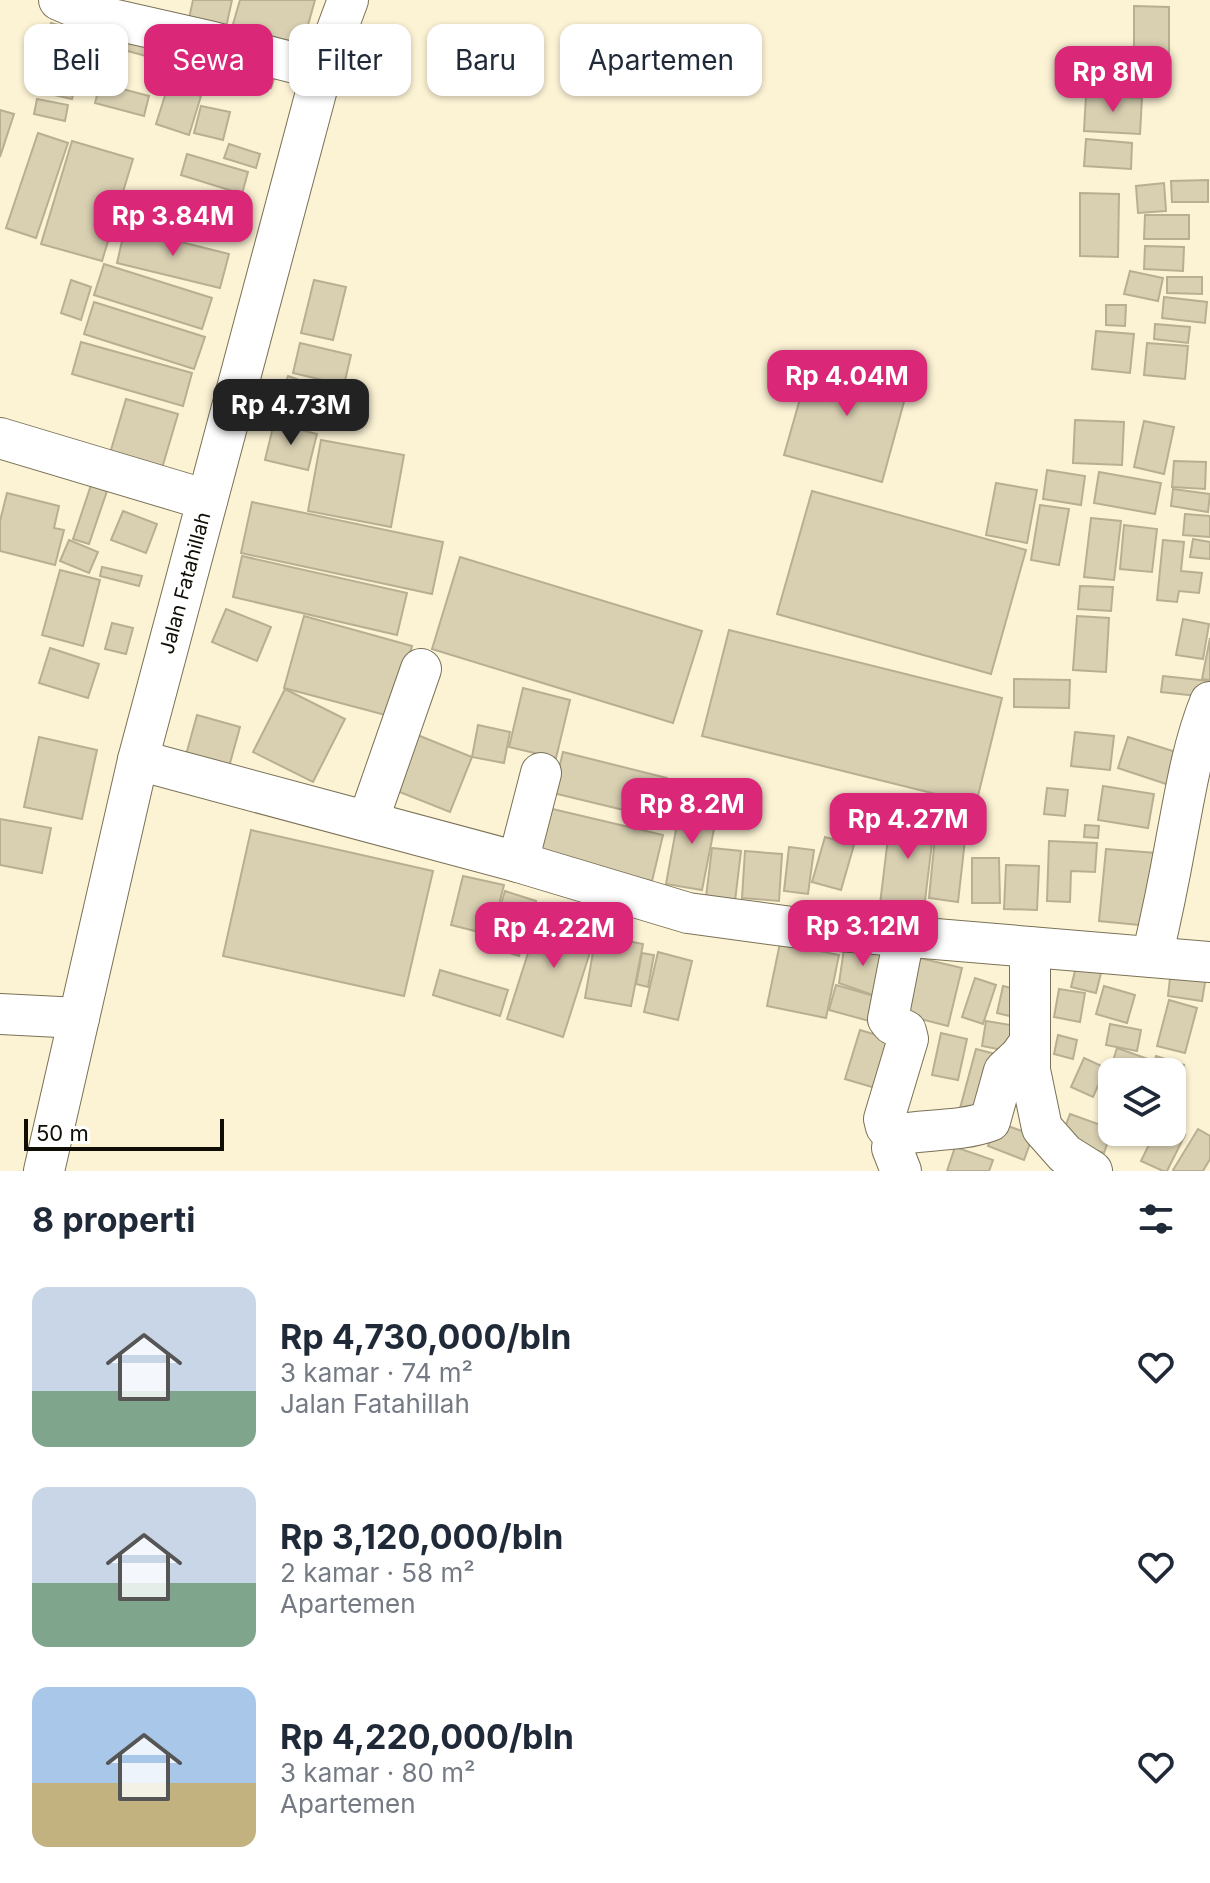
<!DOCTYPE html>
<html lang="id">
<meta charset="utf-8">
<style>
:root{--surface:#fff;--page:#f6f6f7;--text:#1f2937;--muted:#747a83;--accent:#db2777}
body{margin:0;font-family:Inter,sans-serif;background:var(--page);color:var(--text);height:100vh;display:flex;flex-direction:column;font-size:30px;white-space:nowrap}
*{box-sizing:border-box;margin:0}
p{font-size:26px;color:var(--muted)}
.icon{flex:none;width:44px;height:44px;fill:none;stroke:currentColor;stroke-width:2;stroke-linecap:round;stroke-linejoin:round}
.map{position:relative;height:1171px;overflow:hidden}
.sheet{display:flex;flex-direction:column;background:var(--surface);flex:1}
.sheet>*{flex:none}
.guide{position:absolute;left:24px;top:24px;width:800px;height:72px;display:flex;gap:16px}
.fabs{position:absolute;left:1098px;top:1058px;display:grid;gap:16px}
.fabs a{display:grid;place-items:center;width:88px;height:88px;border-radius:16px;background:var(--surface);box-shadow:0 2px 6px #0004;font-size:40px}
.scale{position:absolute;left:24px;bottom:20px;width:200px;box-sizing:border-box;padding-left:8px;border:4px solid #100d04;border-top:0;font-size:22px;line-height:28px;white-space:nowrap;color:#100d04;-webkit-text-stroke:6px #fff;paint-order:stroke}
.price{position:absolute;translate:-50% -68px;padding:0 18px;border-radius:16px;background:var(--accent);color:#fff;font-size:26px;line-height:52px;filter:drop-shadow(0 2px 4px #0008)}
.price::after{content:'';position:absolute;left:50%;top:48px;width:24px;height:18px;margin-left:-12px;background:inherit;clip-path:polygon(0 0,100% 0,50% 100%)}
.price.on{background:#222;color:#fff}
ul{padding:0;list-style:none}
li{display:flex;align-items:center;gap:24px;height:200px;padding:0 32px}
li span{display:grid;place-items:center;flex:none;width:224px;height:160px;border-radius:16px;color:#555}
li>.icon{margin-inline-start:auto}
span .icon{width:96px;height:96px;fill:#fffc;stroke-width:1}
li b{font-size:34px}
h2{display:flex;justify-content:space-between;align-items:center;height:96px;padding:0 32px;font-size:34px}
.chip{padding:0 28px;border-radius:16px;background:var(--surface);box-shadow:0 2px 6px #0004;font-size:28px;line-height:72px}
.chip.on{background:var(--accent);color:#fff}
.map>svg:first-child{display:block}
.building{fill:#d9d0b2;stroke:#b8af92;stroke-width:2}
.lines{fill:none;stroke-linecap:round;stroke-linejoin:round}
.minor-casing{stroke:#7a7156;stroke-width:42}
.minor{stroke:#fff;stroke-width:40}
.labels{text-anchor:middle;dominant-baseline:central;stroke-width:7;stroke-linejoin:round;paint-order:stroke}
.street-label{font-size:20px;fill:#100d04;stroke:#fff}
</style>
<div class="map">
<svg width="1210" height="1171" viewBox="0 0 1210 1171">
<rect width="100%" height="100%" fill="#fcf3d5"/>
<g class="building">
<polygon points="193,0 232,0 225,32 188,23"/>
<polygon points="240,0 315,0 301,50 231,31"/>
<polygon points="1134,6 1169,7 1169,67 1134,67"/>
<polygon points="77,17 96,22 84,69 65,64"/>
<polygon points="51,23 68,28 56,63 40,58"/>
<polygon points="130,28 164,37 157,59 124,50"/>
<polygon points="231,50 279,64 271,88 225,75"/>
<polygon points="44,76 76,83 72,99 41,92"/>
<polygon points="100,83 149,96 144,116 95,103"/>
<polygon points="168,86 201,96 189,135 156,124"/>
<polygon points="1086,95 1142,98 1140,134 1084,131"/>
<polygon points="37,99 68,105 65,121 34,114"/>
<polygon points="201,106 230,112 223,140 194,133"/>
<polygon points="0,110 14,114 0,157"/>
<polygon points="38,133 68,143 36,238 6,228"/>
<polygon points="1086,139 1132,143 1131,169 1084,166"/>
<polygon points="72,141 133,159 102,261 41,244"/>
<polygon points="229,144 260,154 256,168 224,158"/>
<polygon points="187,154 248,172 242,194 181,175"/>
<polygon points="1208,180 1208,202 1172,202 1171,181"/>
<polygon points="1164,183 1166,211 1138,213 1136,186"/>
<polygon points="1080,193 1119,194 1118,257 1080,256"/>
<polygon points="1145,215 1189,215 1189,239 1144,239"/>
<polygon points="125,228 229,254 220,288 117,263"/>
<polygon points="1145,246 1184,247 1183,271 1144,269"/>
<polygon points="104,264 212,298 202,329 94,295"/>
<polygon points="1130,271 1163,278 1158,301 1124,294"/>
<polygon points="1167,277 1202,277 1202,294 1167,293"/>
<polygon points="71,280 91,287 81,320 61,313"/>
<polygon points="314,280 346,287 333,340 301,333"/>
<polygon points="1164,297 1207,302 1205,323 1162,318"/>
<polygon points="94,302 205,337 194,369 84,334"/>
<polygon points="1106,305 1126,305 1125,326 1106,325"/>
<polygon points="1155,324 1190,327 1188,343 1154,339"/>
<polygon points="1096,331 1134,334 1130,373 1092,369"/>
<polygon points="81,342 192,373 183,406 72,374"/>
<polygon points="300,343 351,355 344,385 293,373"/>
<polygon points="1147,343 1188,346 1185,379 1144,375"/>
<polygon points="813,353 910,380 882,482 784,455"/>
<polygon points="288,376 328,390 315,428 275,414"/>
<polygon points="126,399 178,414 160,475 108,460"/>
<polygon points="1075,420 1124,422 1122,465 1073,463"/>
<polygon points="1144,421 1174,427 1164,474 1134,467"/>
<polygon points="274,423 317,434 308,470 265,460"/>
<polygon points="321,440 404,455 391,527 308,511"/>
<polygon points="1174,461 1206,462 1205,489 1172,487"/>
<polygon points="1047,470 1085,476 1081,505 1043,499"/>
<polygon points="1099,472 1161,483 1155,514 1094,503"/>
<polygon points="996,483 1037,490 1027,543 986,535"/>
<polygon points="91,485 107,491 89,544 73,539"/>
<polygon points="1173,489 1210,494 1208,512 1171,506"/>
<polygon points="812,491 1026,550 991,674 777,614"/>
<polygon points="7,493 59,506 54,528 64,530 55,565 0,551 0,521"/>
<polygon points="252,502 443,542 432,594 241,553"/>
<polygon points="1040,505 1069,509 1059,565 1031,560"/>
<polygon points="123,511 157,524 146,553 111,540"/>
<polygon points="1185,514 1210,516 1210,537 1183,535"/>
<polygon points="1091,518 1121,521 1114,580 1084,577"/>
<polygon points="1124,525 1157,529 1152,572 1120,569"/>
<polygon points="1193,539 1210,542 1210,559 1190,557"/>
<polygon points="69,540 98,552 89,573 60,561"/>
<polygon points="1163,540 1184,542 1181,571 1202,573 1199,593 1179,591 1177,602 1157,600"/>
<polygon points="242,556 407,593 397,635 233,597"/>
<polygon points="460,557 702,631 673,723 432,649"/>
<polygon points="102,567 142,576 139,586 100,576"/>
<polygon points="60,570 100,580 83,646 42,635"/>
<polygon points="1080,586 1113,587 1111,611 1078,609"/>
<polygon points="226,609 271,627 257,661 212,642"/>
<polygon points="304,616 412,646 393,717 284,688"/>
<polygon points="1077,616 1109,618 1106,672 1073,670"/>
<polygon points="1183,619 1209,624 1203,659 1176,655"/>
<polygon points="112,623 133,628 126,654 105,649"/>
<polygon points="729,630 1002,698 976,804 702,736"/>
<polygon points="1210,638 1210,680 1202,679"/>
<polygon points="50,648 99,664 88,698 39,683"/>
<polygon points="1163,676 1209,681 1207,697 1161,692"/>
<polygon points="1014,679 1070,680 1069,708 1014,707"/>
<polygon points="523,688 570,700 556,758 509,747"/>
<polygon points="285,689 345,719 313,782 253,752"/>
<polygon points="197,715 240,727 227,774 184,762"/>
<polygon points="478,725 510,732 504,763 472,757"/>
<polygon points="1075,732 1114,736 1110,770 1071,766"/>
<polygon points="415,734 472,757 450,812 392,789"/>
<polygon points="39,737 97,750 82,819 24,807"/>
<polygon points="1128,737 1179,753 1169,785 1118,768"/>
<polygon points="563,752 667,778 657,818 553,793"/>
<polygon points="1103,786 1154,794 1148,828 1098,820"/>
<polygon points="1047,788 1068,790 1065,816 1044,814"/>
<polygon points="681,802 718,809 702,890 666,884"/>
<polygon points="544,807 663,835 652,881 533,853"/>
<polygon points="891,813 935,818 924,909 880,904"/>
<polygon points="0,819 51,828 42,873 0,865"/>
<polygon points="1085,825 1099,826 1098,838 1084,837"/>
<polygon points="251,830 433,871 404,996 223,956"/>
<polygon points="825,837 854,845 841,890 812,882"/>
<polygon points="935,837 965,840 958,902 929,898"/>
<polygon points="1049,841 1097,843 1095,872 1071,871 1070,902 1047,901"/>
<polygon points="789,847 814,850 808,894 784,891"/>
<polygon points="712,848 741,851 735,901 706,897"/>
<polygon points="1106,849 1156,853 1149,926 1099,921"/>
<polygon points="745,851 782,854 779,901 742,898"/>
<polygon points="972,858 999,858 1000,903 972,903"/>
<polygon points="1006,865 1039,866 1037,910 1004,909"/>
<polygon points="463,876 504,885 491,935 451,925"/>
<polygon points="505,891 536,901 519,956 488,946"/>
<polygon points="544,903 600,921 563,1037 507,1019"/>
<polygon points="596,935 643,944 631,1006 585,998"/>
<polygon points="845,942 884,948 881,998 839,983"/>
<polygon points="780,943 839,955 826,1018 767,1006"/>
<polygon points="658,952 692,961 678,1020 644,1012"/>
<polygon points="642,953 654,955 648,987 636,984"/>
<polygon points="907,955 962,968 948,1026 893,1012"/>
<polygon points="1079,955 1104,961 1096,993 1071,987"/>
<polygon points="440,970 508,990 500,1016 433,995"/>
<polygon points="1207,970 1202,1001 1168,996 1170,978"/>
<polygon points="975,978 996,985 983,1024 962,1017"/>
<polygon points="836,985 881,998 873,1022 829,1010"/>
<polygon points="1003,986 1028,992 1022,1019 997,1013"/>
<polygon points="1104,986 1135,995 1127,1023 1096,1014"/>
<polygon points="1059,989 1085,993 1080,1022 1054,1017"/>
<polygon points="1169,1000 1197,1008 1185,1053 1157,1046"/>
<polygon points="986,1021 1022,1027 1018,1053 982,1046"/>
<polygon points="1110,1024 1141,1030 1137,1051 1106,1045"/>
<polygon points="860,1030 903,1043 889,1092 845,1079"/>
<polygon points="941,1033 967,1039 958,1080 932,1075"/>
<polygon points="1058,1035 1077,1040 1073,1059 1054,1054"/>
<polygon points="1117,1048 1151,1060 1147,1072 1135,1072 1112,1064"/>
<polygon points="976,1049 1003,1056 988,1119 959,1112"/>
<polygon points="1156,1056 1184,1065 1172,1099 1172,1072 1151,1072"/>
<polygon points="1084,1058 1106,1068 1093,1097 1071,1087"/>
<polygon points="1070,1114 1112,1129 1104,1153 1061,1138"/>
<polygon points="997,1122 1033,1135 1024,1160 988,1146"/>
<polygon points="1172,1129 1185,1135 1167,1171 1163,1171 1141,1161 1155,1132 1172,1132"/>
<polygon points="1198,1129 1210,1136 1210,1159 1203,1171 1175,1171 1173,1170"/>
<polygon points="955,1147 993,1160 989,1171 947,1171"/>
</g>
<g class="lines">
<g class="minor-casing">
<g id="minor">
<polyline points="59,0 94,15 213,42 322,70"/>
<polyline points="0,438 207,500"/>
<polyline points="138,760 518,862 688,913 792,927 1210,962"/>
<polyline points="368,821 421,669"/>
<polyline points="518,862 541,773"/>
<polyline points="1030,947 1030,1070 1042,1128 1065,1154 1092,1171"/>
<path d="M1152 957C1161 919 1169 880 1176 841 1185 794 1192 747 1210 702"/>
<polyline points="0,1014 79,1018"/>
<path d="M894 1135C925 1129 960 1132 990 1121L1004 1071 1020 1056 1030 1042"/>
<polyline points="44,1171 138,760 322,70 348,0"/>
<polyline points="901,1171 892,1148 894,1135 886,1127 884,1119 908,1039 906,1031 892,1024 888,1019 904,937"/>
</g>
</g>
<use href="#minor" class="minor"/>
</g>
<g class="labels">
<g class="street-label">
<text transform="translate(185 583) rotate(-75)">Jalan Fatahillah</text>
</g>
</g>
</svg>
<div class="fabs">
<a><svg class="icon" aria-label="layers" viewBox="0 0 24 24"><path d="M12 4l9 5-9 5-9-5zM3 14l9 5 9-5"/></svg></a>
</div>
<div class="scale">50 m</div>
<b class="price" style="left:1113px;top:114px">Rp 8M</b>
<b class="price" style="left:173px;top:258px">Rp 3.84M</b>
<b class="price" style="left:847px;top:418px">Rp 4.04M</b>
<b class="price on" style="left:291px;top:447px">Rp 4.73M</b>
<b class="price" style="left:692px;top:846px">Rp 8.2M</b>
<b class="price" style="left:908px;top:861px">Rp 4.27M</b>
<b class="price" style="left:863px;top:968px">Rp 3.12M</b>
<b class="price" style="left:554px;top:970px">Rp 4.22M</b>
<div class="guide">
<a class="chip">Beli</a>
<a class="chip on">Sewa</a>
<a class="chip">Filter</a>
<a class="chip">Baru</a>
<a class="chip">Apartemen</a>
</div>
</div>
<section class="sheet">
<h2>8 properti<svg class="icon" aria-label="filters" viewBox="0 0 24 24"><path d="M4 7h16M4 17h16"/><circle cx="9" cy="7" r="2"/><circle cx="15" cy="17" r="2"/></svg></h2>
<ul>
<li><span style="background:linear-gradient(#c9d6e8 65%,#7fa58c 0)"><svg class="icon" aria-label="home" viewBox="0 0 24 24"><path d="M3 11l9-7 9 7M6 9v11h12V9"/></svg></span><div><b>Rp 4,730,000/bln</b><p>3 kamar · 74 m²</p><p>Jalan Fatahillah</p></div><svg class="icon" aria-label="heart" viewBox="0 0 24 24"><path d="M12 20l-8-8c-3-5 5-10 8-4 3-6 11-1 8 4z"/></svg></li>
<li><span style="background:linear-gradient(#c9d6e8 60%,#7fa58c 0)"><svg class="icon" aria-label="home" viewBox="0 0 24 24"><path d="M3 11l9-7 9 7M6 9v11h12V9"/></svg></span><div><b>Rp 3,120,000/bln</b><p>2 kamar · 58 m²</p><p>Apartemen</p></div><svg class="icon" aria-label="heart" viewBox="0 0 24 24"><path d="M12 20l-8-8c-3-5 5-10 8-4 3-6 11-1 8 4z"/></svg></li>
<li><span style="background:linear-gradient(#a9c7e8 60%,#c2b280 0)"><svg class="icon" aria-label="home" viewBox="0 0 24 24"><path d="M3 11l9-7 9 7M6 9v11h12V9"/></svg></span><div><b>Rp 4,220,000/bln</b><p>3 kamar · 80 m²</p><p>Apartemen</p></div><svg class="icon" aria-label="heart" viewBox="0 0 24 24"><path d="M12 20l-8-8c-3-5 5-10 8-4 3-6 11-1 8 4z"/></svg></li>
</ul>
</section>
